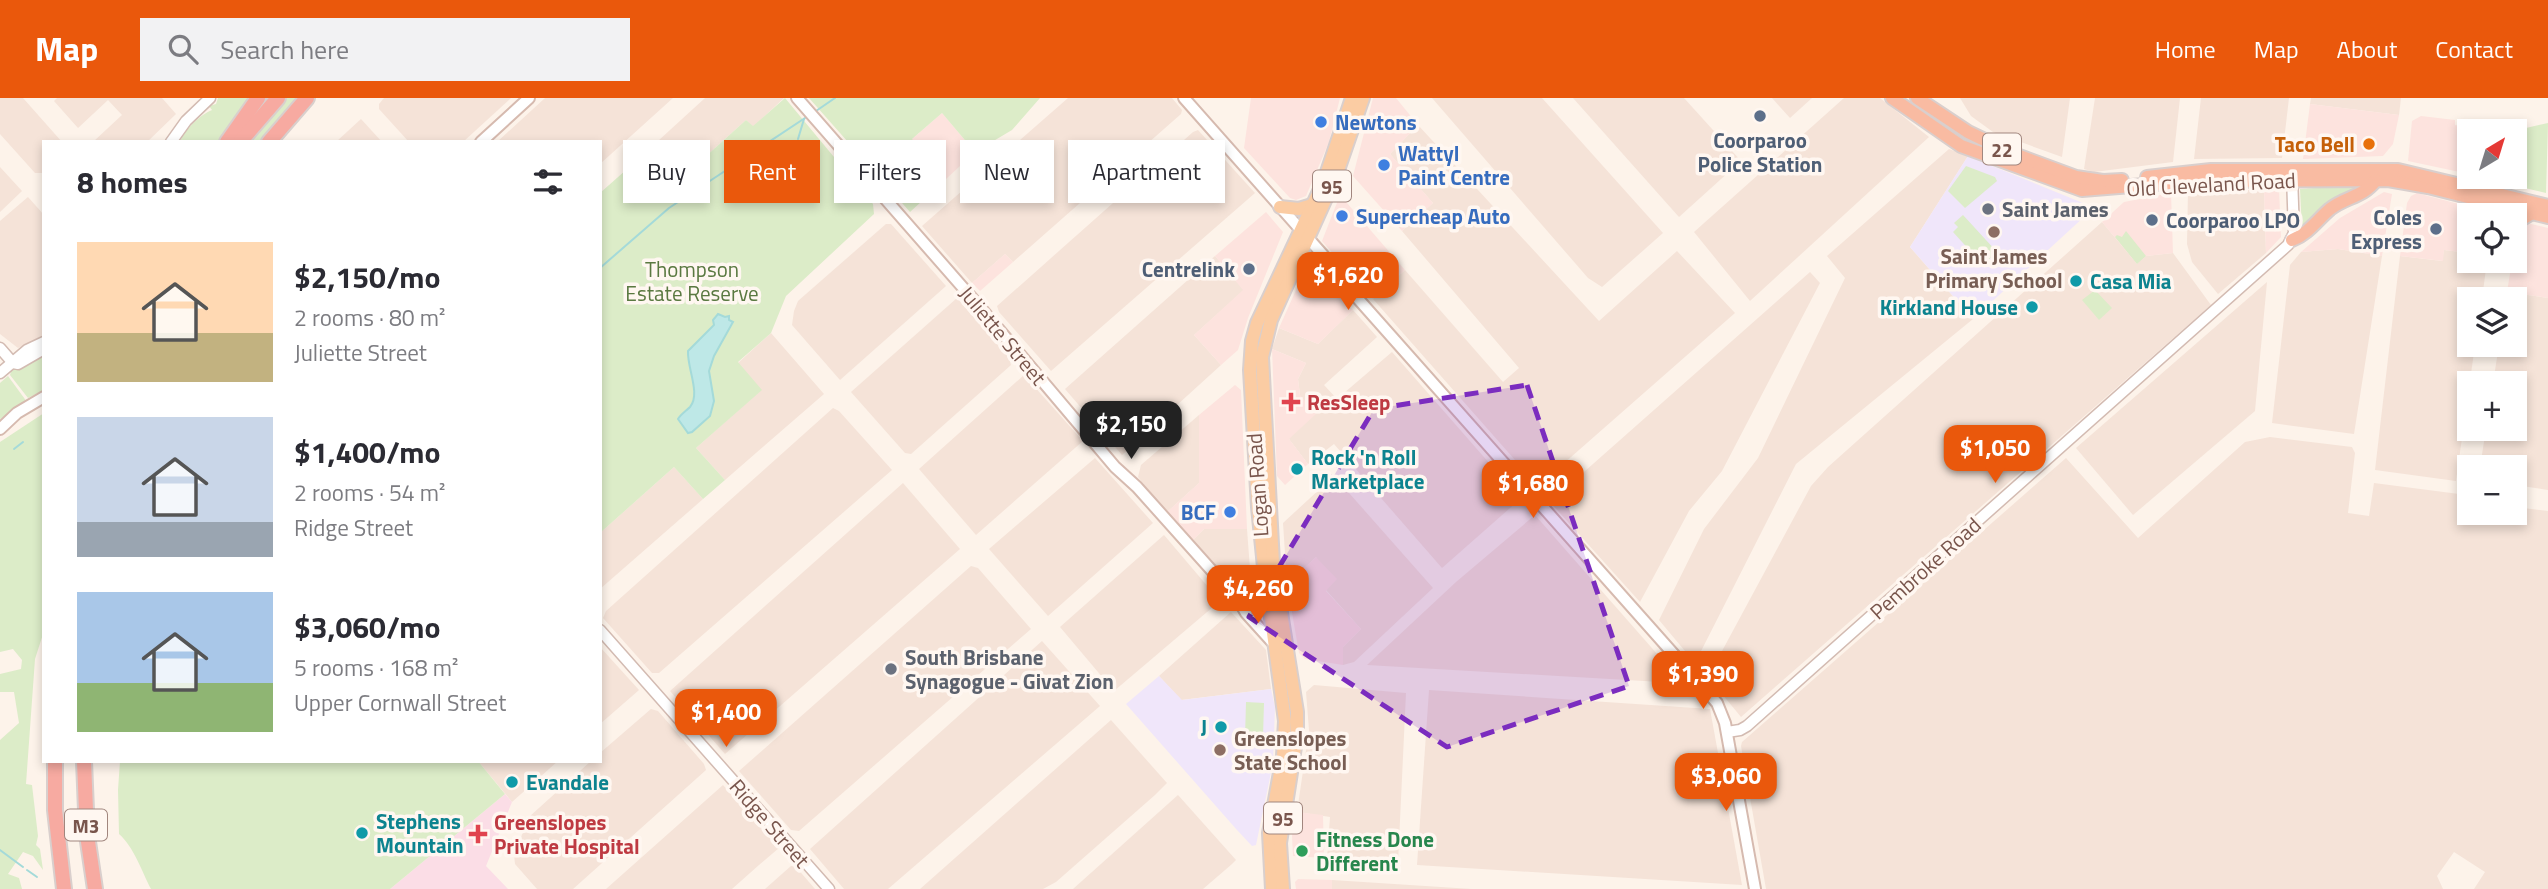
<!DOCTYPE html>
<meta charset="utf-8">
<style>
:root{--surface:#fff;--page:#f2f2f3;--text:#2b2b33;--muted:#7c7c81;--accent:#ea580c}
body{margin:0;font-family:"Titillium Web",sans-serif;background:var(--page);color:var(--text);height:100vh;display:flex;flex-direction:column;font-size:26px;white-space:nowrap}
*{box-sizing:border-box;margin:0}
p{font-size:23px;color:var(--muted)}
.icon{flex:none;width:38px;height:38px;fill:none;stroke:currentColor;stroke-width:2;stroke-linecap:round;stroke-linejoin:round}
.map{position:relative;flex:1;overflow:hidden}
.panel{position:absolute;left:42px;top:42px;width:560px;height:623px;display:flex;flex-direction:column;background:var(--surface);border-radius:0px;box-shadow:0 4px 10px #0003}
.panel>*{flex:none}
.guide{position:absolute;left:623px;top:42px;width:665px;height:63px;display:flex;gap:14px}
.needle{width:46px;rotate:38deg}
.fabs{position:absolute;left:2457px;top:21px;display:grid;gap:14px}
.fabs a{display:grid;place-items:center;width:70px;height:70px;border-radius:0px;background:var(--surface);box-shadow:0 4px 10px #0003;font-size:35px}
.price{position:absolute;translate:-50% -60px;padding:0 16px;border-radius:14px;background:var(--accent);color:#fff;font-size:23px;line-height:46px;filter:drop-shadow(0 2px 4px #0008)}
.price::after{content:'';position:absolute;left:50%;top:42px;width:21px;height:16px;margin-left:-10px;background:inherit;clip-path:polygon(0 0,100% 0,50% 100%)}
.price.current{background:#222;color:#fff}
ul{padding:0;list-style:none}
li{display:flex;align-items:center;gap:21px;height:175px;padding:0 35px}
li span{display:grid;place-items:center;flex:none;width:196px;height:140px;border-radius:0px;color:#555}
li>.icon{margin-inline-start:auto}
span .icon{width:84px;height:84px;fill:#fffc;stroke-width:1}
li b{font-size:30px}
h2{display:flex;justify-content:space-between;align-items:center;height:84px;padding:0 35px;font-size:30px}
.pill{padding:0 24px;border-radius:0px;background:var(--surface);box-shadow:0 4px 10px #0003;font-size:24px;line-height:63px}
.pill.current{background:var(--accent);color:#fff}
header{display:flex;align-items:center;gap:42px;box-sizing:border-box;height:98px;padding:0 35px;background:var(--accent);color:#fff}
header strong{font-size:33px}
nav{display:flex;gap:38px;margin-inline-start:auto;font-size:24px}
.search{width:490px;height:63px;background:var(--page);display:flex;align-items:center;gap:18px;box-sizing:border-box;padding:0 24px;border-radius:0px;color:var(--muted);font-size:26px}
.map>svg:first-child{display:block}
.residential{fill:#f5e3d8}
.commercial{fill:#fde3de}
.education{fill:#f0e6fa}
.medical{fill:#fbdde6}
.green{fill:#dcecc8}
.water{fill:#bee8e7;stroke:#a4dad9;stroke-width:2}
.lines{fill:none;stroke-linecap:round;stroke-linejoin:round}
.stream{stroke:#a4dad9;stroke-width:2}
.tertiary-casing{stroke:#d3bbb2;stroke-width:13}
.secondary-casing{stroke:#d6baaf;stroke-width:14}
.primary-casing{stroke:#d9cfcd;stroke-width:16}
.trunk-casing{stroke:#d9cfcd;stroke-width:16}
.motorway-casing{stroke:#d9cfcd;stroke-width:18}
.tertiary{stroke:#fff;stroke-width:10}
.secondary{stroke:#fff;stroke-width:10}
.primary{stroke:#fbcca3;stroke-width:12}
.trunk{stroke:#f9bba2;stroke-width:12}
.motorway{stroke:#f7aaa1;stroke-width:14}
.marked{fill:#7b2cbf;fill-opacity:0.2;stroke:#7b2cbf;stroke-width:5;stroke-dasharray:14 9;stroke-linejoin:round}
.service-dot{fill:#5c6f8a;stroke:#fff7f1;stroke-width:2.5}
.shop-dot{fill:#3f7fe0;stroke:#fff7f1;stroke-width:2.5}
.food-dot{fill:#e8710a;stroke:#fff7f1;stroke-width:2.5}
.worship-dot{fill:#6b7280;stroke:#fff7f1;stroke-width:2.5}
.education-dot{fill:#8d6e63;stroke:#fff7f1;stroke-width:2.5}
.culture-dot{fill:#0f9aa8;stroke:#fff7f1;stroke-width:2.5}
.health-dot{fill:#e0444e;stroke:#fff7f1;stroke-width:2.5}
.leisure-dot{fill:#2e9e5b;stroke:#fff7f1;stroke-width:2.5}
.labels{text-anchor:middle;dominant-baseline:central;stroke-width:7;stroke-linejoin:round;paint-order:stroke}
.shield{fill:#fff7f1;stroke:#a1867e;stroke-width:2}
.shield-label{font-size:19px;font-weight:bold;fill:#79554c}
.shop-label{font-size:21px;font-weight:bold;fill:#366cbe;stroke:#fff7f1;text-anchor:start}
.service-label{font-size:21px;font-weight:bold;fill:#4e5e75;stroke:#fff7f1;text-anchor:end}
.food-label{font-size:21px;font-weight:bold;fill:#c56008;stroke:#fff7f1;text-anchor:end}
.street-label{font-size:21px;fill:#79554c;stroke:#fff7f1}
.worship-label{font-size:21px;font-weight:bold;fill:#5b616d;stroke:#fff7f1;text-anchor:start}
.education-label{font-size:21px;font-weight:bold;fill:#785e54;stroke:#fff7f1}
.park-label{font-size:21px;fill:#5a7941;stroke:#fff7f1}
.culture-label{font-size:21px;font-weight:bold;fill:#0d838f;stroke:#fff7f1;text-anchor:start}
.health-label{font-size:21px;font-weight:bold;fill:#be3a42;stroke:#fff7f1;text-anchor:start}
.leisure-label{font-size:21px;font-weight:bold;fill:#27864d;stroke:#fff7f1;text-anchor:start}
</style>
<header>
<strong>Map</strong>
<div class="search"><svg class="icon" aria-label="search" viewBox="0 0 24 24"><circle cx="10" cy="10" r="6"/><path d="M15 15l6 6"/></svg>Search here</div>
<nav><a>Home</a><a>Map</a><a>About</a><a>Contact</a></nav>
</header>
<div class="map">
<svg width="2548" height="791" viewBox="0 0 2548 791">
<rect width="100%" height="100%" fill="#fdf3ea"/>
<g class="residential">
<polygon points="0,0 23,0 62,44 44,44 44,75 35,75 0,36"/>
<polygon points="57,0 162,0 176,16 147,44 93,44 122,17 108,2 78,30 54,3"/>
<polygon points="384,0 511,0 463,44 409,44 379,11 379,6"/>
<polygon points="545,0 673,0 600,66 600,44 497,44"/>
<polygon points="705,0 784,0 753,29 746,22 664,96 635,64"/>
<polygon points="1068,0 1172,0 1182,12 1181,16 1013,164 1005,156 972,185 922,128"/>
<polygon points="1432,0 1542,0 1663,135 1602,189 1588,180"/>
<polygon points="1573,0 1684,0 1741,63 1679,119"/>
<polygon points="1772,0 1812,0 1790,20"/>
<polygon points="1844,0 1880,0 1929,39 1750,203 1694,134"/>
<polygon points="1960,0 2070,0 2062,59 1993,34 1971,18"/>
<polygon points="2095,0 2180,0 2173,64 2094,74 2084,71"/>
<polygon points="2201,0 2289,0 2282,60 2194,61"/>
<polygon points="2311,0 2401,0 2399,17 2310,6"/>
<polygon points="361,21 382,44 336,44"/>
<polygon points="1418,27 1599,223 1677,153 1735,215 1538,388 1373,201 1405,172 1503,284 1519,270 1402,133 1433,105 1390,56"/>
<polygon points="1198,32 1255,95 1051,273 999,214 997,208 1193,34"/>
<polygon points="1949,51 1968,58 1910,149 1973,221 1796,366 1695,565 1659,522 1704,431 1758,360 1845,180 1827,158"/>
<polygon points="0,69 22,93 0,114"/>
<polygon points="2188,92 2264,92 2266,155 2218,196 2192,164 2187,146"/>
<polygon points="28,99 44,117 44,237 18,250 0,236 0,123"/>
<polygon points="2102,124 2137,166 2146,158 2173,155 2211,207 1741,619 1708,579 1811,388 1828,369"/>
<polygon points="886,126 891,126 946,188 840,282 792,227 794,213 798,203"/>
<polygon points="2338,151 2382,158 2354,336 2272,325 2290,167 2301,154"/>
<polygon points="2444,152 2469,155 2469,163 2487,163 2482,201 2469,201 2469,247 2475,247 2456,383 2375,372 2400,158 2442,163"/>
<polygon points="1215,158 1244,192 1194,237 1221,267 1122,357 1065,291"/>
<polygon points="1810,174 1820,185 1722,373 1689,413 1640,504 1550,404"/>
<polygon points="2267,184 2255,313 2133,417 2076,350"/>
<polygon points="2507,194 2548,200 2548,392 2515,387 2515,369 2480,369 2486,331 2515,331 2515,285 2493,285 2499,247 2515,247 2515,201 2506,201"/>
<polygon points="957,200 1009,260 1011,267 911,356 905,355 851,294"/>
<polygon points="1353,212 1377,239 1324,287 1337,301 1392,254 1518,398 1518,403 1442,470 1334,346 1308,366 1289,341 1300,297 1298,281 1306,265 1272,251 1279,230 1318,246"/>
<polygon points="771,235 824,296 725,382 696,350 761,292 738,265"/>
<polygon points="1024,277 1083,343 976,437 919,371"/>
<polygon points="833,310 839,313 892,372 659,575 652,575 603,520 606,513"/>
<polygon points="1199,317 1199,385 1167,414 1138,379 1141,367"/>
<polygon points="2270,339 2352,349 2355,355 2348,415 2369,418 2374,385 2459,396 2469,400 2469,415 2515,415 2515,409 2548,413 2548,791 2474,791 2485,774 2454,754 2437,778 2443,791 1766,791 1741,648 1742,644 2066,360 2138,440 2245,344"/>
<polygon points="1095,360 1153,425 1048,518 989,451"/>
<polygon points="674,369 703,401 600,491 600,435"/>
<polygon points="1334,378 1433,490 1354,564 1343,567 1343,549 1361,531 1326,492 1316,459 1287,486 1283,425"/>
<polygon points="903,385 960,451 725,656 670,593"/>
<polygon points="1535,417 1680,582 1678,585 1367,567 1456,484"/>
<polygon points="1204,431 1247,431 1250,471 1220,471 1193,442"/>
<polygon points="1164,437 1220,503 1114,593 1060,529"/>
<polygon points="971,468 978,470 1031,531 799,733 791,732 739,673"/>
<polygon points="1231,514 1266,552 1271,591 1181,602 1159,578"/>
<polygon points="1042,543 1100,608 888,791 844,791 810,751"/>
<polygon points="600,549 639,592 600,626"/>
<polygon points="1314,587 1406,595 1398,765 1327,761 1330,719 1297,714 1309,632 1306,594"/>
<polygon points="1429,592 1710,611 1742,787 1417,767"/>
<polygon points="651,611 658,613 704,666 706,672 573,791 537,791 515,766 514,757 529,719 591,663 600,663 600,655"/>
<polygon points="1111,622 1167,685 1155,697 1056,784 1043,791 920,791"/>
<polygon points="478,663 558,663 512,704"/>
<polygon points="723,687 779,750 759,767 732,791 606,791"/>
<polygon points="1178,697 1236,762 1232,766 1203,791 1073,791"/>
<polygon points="791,768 796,769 815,791 765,791"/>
<polygon points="1332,782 1472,791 1332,791"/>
</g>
<g class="commercial">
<polygon points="1251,0 1340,0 1329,44 1306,98 1296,102 1290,100 1244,50"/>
<polygon points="1373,0 1396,0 1418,27 1390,56 1433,105 1402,133 1353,78"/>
<polygon points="2310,6 2399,17 2393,46 2383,58 2303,61"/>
<polygon points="942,15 975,54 946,81 911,42"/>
<polygon points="2421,18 2455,22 2455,27 2462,28 2462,25 2526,30 2523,55 2516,88 2480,79 2515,79 2515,33 2469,33 2469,76 2408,63 2412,23"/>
<polygon points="2279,91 2281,139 2266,155 2264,92"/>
<polygon points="2384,94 2392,96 2382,158 2338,151 2301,154 2340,120"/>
<polygon points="2171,95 2173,155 2146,158 2137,166 2102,124 2124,104"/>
<polygon points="2417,95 2489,114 2491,117 2469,117 2469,155 2444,152 2443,163 2400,158 2407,105 2411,98"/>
<polygon points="1340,97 1405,172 1373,201 1322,143"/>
<polygon points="1266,114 1283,134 1248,220 1238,252 1221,267 1194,237 1243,192 1215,158"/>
<polygon points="2527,125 2548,130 2548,200 2507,194 2512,163 2515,163 2517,131 2519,127"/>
<polygon points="1005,156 1013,164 980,193 972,185"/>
<polygon points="1313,168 1353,212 1318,246 1279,230 1305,172 1308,169"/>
<polygon points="1272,251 1306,265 1298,281 1300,297 1316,316 1289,341 1308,366 1285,387 1277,378"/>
<polygon points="1235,287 1241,292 1247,431 1204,431 1193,442 1167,414 1199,385 1199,317"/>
<polygon points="1316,459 1337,481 1326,493 1361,531 1343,549 1343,567 1305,561 1299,555 1287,486"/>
<polygon points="1220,471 1250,471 1254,499 1250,500"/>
<polygon points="1297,714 1323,717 1324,760 1293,758 1292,738"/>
<polygon points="1298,781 1332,782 1332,791 1296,791 1295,784"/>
</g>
<g class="education">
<polygon points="1968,58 2083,105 2085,118 1973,221 1910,149"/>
<polygon points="1159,578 1182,602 1271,591 1275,609 1273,665 1256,747 1252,748 1237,732 1126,606"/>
</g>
<polygon class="medical" points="505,696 512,704 486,768 508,791 390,791"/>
<g class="green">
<path d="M218 0H250L222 44H180C185 31 200 17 212 12L209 8 216 6Z"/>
<polygon points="287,0 298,0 261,44 249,44"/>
<polygon points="785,0 873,106 874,116 786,198 771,235 738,264 762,292 696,350 725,382 703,401 674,369 600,435 600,95 635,64 664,96 746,22 753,28"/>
<polygon points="809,0 1040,0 1012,32 975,54 942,15 912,41 946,81 910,114"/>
<polygon points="2548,25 2546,95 2516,88 2523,55 2526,30"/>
<polygon points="1966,68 1995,79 1997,83 1965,110 1948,93"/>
<polygon points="2358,87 2366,87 2302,132 2300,91"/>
<polygon points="1963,117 1997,154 1983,167 1953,134 1958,129 1954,125"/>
<polygon points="2126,133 2146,158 2137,166 2115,139 2117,137 2122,139"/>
<polygon points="2095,192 2112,210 2099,222 2082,202"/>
<polygon points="44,256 44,292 28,300 10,277 12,270"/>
<polygon points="8,278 27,304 0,321 0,285"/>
<polygon points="44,315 44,533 35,561 26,686 32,687 38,738 36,747 40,751 43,772 33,758 23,754 8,776 19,780 22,791 0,791 0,642 19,625 14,594 0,594 0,576 21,571 22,562 13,551 0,554 0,344"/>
<polygon points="1246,604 1264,605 1263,639 1245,639"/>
<path d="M120 663H478L505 696 390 791H151C142 774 134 749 119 736L118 692Z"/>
</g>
<path class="water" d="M718 216 725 219 729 218V222L733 224 714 258 709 273 714 303 710 318 692 334 688 335 678 321C681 316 686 313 690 309 701 296 687 270 688 253L714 227 713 222Z"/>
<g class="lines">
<g class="stream">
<polyline points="816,13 835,0"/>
<polyline points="798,41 804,21"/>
<polyline points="600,170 669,110 808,18"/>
<polyline points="14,351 23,344"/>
<polyline points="0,752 23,769"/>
<polyline points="27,772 37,779"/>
</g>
<g class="tertiary-casing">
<g id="tertiary">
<polyline points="171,44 186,23 210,0"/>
<polyline points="0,250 13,265"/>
<polyline points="13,265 18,266 44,251"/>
<polyline points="0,275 27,252 44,244"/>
<polyline points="600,532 829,791"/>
<polyline points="1727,634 1740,632 1747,628 2288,147 2294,135 2292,78"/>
</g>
</g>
<g class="secondary-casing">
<g id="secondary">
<polyline points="797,0 979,208 1115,369 1137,389 1239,503 1246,515 1274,546"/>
<polyline points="1184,0 1323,157 1328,167 1717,605 1725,625 1755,791"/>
<polyline points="481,44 529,0"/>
<polyline points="1298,164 1316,161 1328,167"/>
<polyline points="0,331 17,315 44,299"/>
<polyline points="1239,503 1257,511 1264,509 1269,503"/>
</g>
</g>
<g class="primary-casing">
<g id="primary">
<polyline points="1280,109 1299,111 1312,107"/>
<polyline points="1272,791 1269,735 1283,658 1285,623 1264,469 1258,409 1250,272 1252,243 1257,225 1324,83 1352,0"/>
<polyline points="1283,791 1280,745 1297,636 1297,614 1273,465 1262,259 1271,222 1336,78 1363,0"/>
</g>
</g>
<g class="trunk-casing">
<g id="trunk">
<polyline points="1892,0 1961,48 2082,92 2193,83 2388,82 2428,89 2548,119"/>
<polyline points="1917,0 1968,34 2014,56 2076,79 2103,83 2122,82"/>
<polyline points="2147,79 2211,72 2398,72 2548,108"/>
<polyline points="2515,125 2532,115"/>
<path d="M2292 142C2308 136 2318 121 2330 111 2347 98 2362 100 2376 82"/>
</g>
</g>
<g class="motorway-casing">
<g id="motorway">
<polyline points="227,44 258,0"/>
<polyline points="240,44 278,0"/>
<polyline points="269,44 307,0"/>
<polyline points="55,663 55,712 64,791"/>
<polyline points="84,663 87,737 95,791"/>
</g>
</g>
<use href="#tertiary" class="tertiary"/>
<use href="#secondary" class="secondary"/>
<use href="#primary" class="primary"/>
<use href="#trunk" class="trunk"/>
<use href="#motorway" class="motorway"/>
</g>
<path class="marked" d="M1527 287 1629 588 1447 649 1249 519 1374 311Z"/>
<g class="service-dot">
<circle cx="1760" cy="18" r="7"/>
<circle cx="2152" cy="122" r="7"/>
<circle cx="2436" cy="131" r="7"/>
<circle cx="1249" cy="171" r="7"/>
</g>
<g class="shop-dot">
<circle cx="1321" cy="24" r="7"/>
<circle cx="1384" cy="67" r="7"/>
<circle cx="1342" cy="118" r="7"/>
<circle cx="1230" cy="414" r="7"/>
</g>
<circle class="food-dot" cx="2369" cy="46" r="7"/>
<g class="worship-dot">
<circle cx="1988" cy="111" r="7"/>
<circle cx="891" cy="571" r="7"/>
</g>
<g class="education-dot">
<circle cx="1994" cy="134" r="7"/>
<circle cx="1220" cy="652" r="7"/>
</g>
<g class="culture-dot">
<circle cx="2076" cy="183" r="7"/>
<circle cx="2032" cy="209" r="7"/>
<circle cx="1297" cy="371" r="7"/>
<circle cx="1221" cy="629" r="7"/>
<circle cx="512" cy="684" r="7"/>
<circle cx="362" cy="735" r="7"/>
</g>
<g class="health-dot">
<path d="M1287.5 293.5h7v7h7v7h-7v7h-7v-7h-7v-7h7z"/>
<path d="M474.5 725.5h7v7h7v7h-7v7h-7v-7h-7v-7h7z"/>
</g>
<circle class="leisure-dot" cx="1302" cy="753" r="7"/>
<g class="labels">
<g class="shield">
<rect x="1983" y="35.5" width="38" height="31" rx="5"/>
<rect x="1313" y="72.5" width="38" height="31" rx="5"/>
<rect x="1264" y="704.5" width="38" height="31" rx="5"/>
<rect x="65" y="711.5" width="42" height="31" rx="5"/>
</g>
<g class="shield-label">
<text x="2002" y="51">22</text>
<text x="1332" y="88">95</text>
<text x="1283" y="720">95</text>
<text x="86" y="727">M3</text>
</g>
<g class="shop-label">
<text x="1335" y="24">Newtons</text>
<text x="1398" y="55">Wattyl<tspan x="1398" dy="24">Paint Centre</tspan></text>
<text x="1356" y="118">Supercheap Auto</text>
<text x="1216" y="414" text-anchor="end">BCF</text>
</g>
<g class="service-label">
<text x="1760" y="42" text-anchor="middle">Coorparoo<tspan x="1760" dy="24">Police Station</tspan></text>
<text x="2422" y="119">Coles<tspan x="2422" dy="24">Express</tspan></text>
<text x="2166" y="122" text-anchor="start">Coorparoo LPO</text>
<text x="1235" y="171">Centrelink</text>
</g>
<g class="food-label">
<text x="2355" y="46">Taco Bell</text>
</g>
<g class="street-label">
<text transform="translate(2211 86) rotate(-3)">Old Cleveland Road</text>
<text transform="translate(1003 237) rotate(50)">Juliette Street</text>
<text transform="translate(1257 387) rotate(-94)">Logan Road</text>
<text transform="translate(1925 470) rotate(-42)">Pembroke Road</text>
<text transform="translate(770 725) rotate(49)">Ridge Street</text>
</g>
<g class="worship-label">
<text x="2002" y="111">Saint James</text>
<text x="905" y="559">South Brisbane<tspan x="905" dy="24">Synagogue - Givat Zion</tspan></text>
</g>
<g class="education-label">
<text x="1994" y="158">Saint James<tspan x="1994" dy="24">Primary School</tspan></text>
<text x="1234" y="640" text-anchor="start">Greenslopes<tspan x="1234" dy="24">State School</tspan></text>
</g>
<g class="park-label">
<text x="692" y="171">Thompson<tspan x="692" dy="24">Estate Reserve</tspan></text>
</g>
<g class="culture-label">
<text x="2090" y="183">Casa Mia</text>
<text x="2018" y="209" text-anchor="end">Kirkland House</text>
<text x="1311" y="359">Rock 'n Roll<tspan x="1311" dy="24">Marketplace</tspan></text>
<text x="1207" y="629" text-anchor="end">J</text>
<text x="526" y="684">Evandale</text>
<text x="376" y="723">Stephens<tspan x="376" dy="24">Mountain</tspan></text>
</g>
<g class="health-label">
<text x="1307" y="304">ResSleep</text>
<text x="494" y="724">Greenslopes<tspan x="494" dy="24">Private Hospital</tspan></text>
</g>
<g class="leisure-label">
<text x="1316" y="741">Fitness Done<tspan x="1316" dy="24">Different</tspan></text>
</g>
</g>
</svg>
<div class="fabs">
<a><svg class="needle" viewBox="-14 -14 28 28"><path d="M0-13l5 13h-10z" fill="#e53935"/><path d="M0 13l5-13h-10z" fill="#7c7c81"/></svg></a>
<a><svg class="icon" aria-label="locate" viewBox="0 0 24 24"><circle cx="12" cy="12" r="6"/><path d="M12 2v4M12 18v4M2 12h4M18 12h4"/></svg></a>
<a><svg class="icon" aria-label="layers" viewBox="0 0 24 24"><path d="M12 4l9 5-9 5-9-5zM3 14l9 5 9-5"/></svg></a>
<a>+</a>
<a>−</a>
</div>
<b class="price" style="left:1348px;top:214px">$1,620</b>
<b class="price current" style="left:1131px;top:363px">$2,150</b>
<b class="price" style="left:1995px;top:387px">$1,050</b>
<b class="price" style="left:1533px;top:422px">$1,680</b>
<b class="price" style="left:1258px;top:527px">$4,260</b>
<b class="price" style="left:1703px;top:613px">$1,390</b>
<b class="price" style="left:726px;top:651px">$1,400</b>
<b class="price" style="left:1726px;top:715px">$3,060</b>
<div class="guide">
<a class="pill">Buy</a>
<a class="pill current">Rent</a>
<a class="pill">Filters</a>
<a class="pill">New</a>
<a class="pill">Apartment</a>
</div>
<section class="panel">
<h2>8 homes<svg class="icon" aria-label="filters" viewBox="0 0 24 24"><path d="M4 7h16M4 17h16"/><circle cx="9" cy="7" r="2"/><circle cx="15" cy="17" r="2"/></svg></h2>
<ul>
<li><span style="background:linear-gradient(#ffd9b3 65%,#c2b280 0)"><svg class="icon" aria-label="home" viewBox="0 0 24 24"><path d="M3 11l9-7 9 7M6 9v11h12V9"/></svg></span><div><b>$2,150/mo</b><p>2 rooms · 80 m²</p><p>Juliette Street</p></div></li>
<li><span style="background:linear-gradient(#c9d6e8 75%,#9aa5b1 0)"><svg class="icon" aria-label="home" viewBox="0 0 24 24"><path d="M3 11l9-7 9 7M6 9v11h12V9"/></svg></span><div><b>$1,400/mo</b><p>2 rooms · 54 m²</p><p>Ridge Street</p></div></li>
<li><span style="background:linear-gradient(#a9c7e8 65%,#8fb573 0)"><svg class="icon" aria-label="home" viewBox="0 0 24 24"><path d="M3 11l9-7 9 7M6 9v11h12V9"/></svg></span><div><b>$3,060/mo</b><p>5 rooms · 168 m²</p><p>Upper Cornwall Street</p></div></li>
</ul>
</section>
</div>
